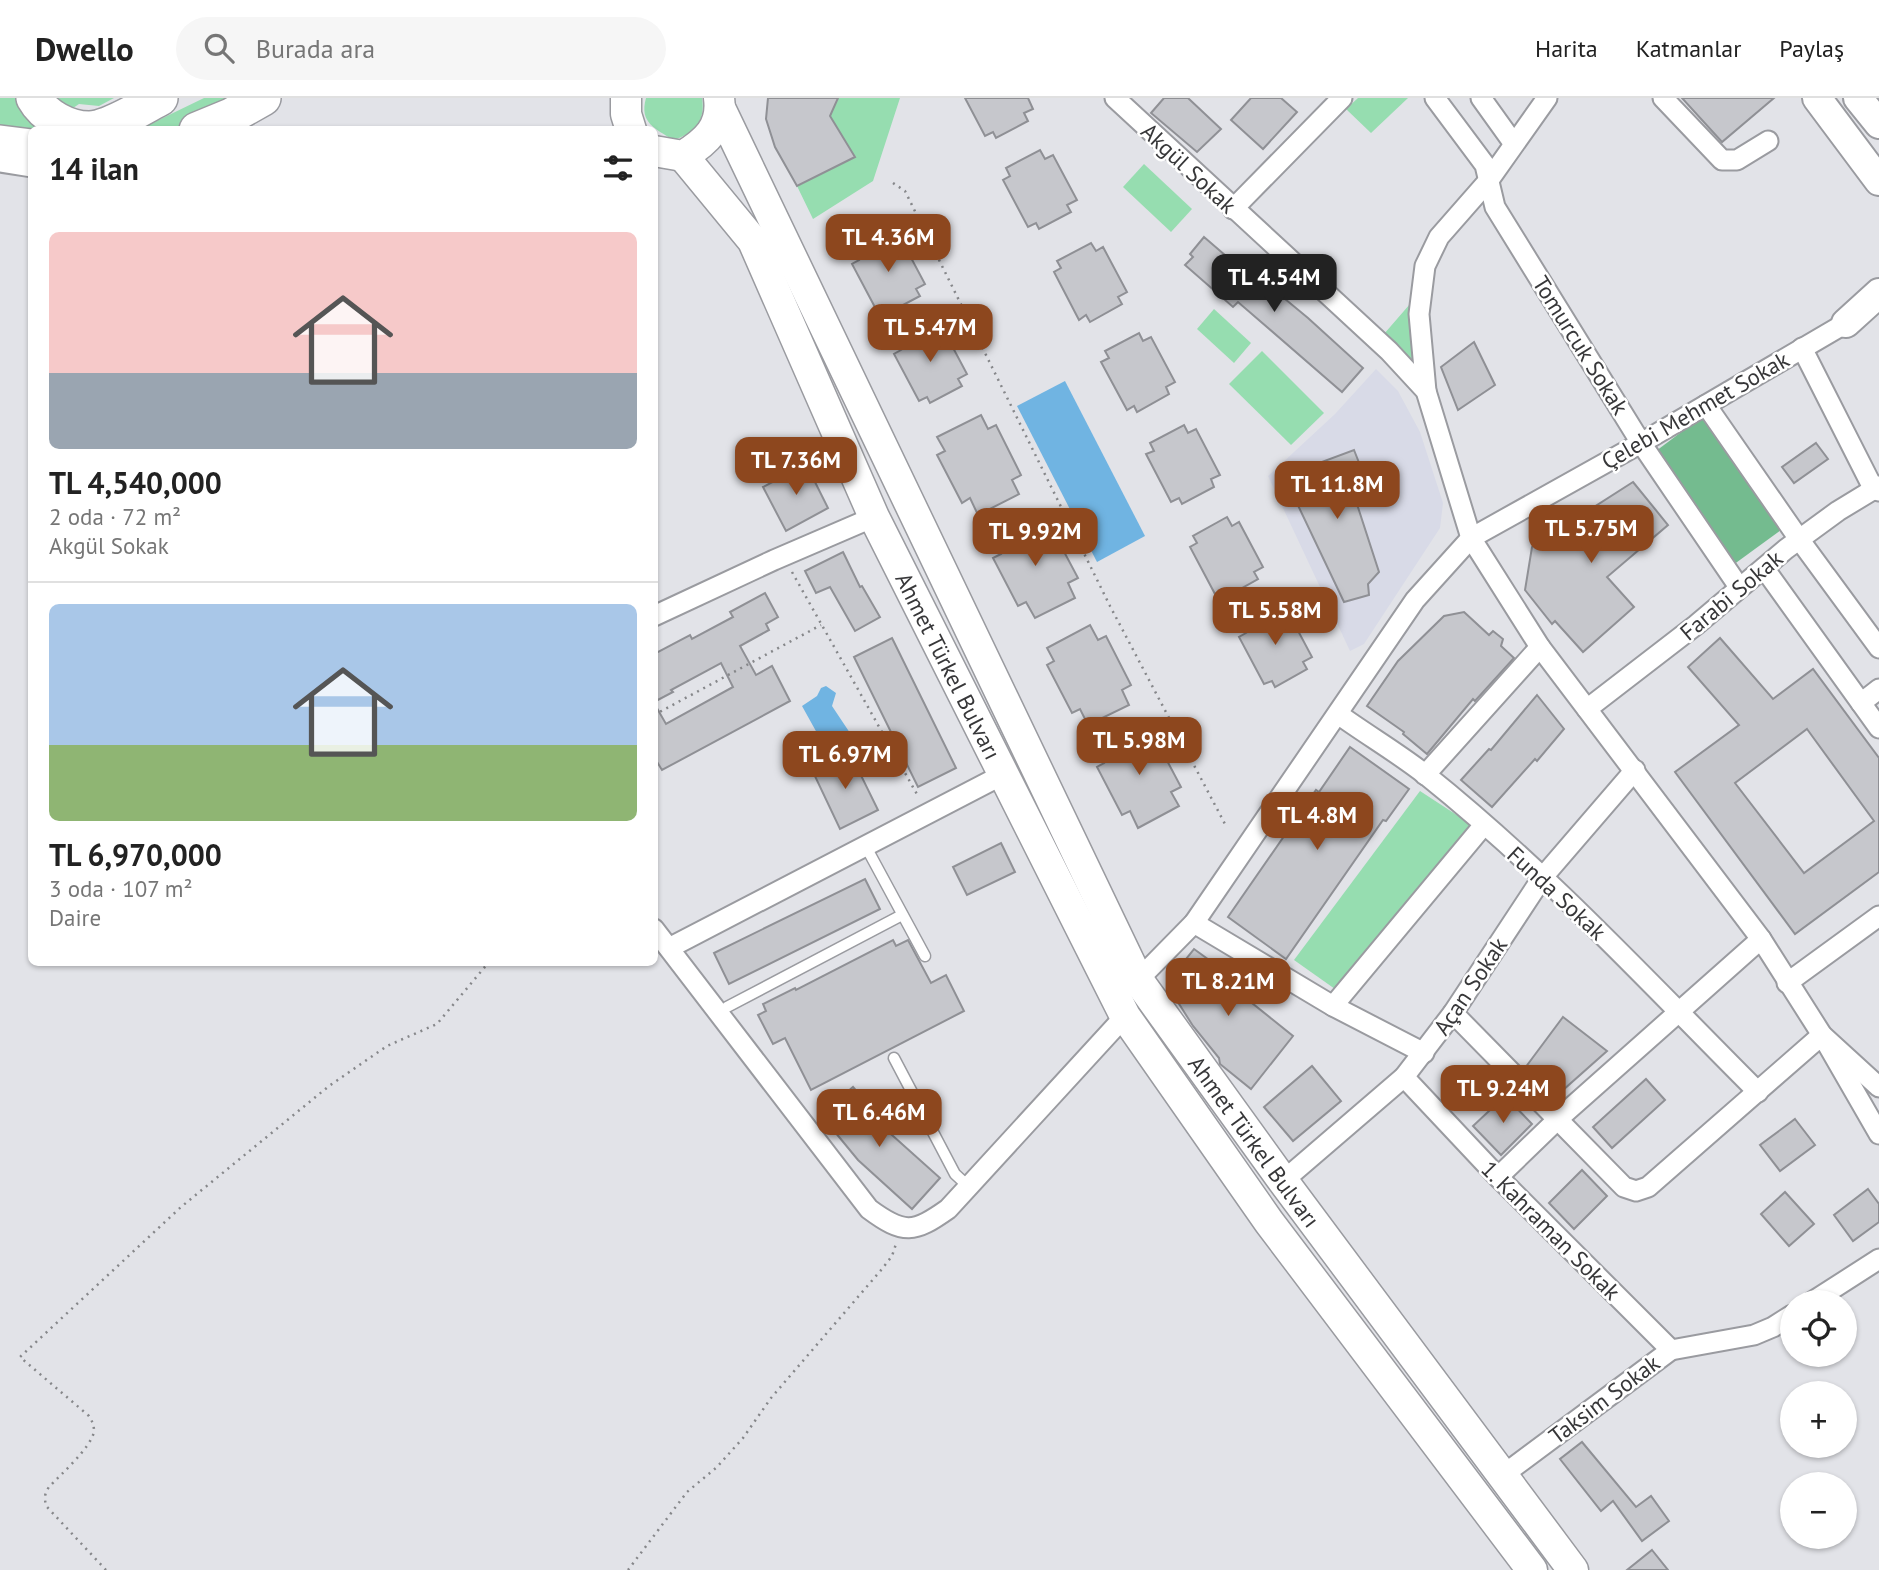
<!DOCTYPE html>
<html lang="tr">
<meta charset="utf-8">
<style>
:root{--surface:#fff;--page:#f6f6f6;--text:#222;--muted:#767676;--line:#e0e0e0;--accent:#8d471e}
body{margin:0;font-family:"PT Sans",sans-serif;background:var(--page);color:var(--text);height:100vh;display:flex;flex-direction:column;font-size:26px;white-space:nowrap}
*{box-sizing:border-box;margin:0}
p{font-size:23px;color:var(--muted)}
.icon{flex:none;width:38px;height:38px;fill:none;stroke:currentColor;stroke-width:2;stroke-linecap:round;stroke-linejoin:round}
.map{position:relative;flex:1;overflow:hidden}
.details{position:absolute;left:28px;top:28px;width:630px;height:840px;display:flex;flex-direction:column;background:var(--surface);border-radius:10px;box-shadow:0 2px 5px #0004}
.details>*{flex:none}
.controls{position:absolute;left:1780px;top:1192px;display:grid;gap:14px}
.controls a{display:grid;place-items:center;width:77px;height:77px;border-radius:50%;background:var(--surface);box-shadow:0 2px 5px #0004;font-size:35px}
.price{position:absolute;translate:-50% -60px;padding:0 16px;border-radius:14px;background:var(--accent);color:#fff;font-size:23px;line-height:46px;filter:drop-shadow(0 2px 4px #0008)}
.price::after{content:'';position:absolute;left:50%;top:42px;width:21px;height:16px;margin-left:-10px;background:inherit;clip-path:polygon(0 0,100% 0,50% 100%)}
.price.current{background:#222;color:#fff}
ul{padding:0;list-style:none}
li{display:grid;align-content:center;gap:14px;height:371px;padding:0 21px}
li+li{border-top:2px solid var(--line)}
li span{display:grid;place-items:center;height:217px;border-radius:10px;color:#555}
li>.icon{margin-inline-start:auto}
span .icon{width:126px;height:126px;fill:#fffc;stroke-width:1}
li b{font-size:30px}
h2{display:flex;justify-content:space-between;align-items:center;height:84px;padding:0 21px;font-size:30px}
header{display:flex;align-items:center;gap:42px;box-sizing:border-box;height:98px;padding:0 35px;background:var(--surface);border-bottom:2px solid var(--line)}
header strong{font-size:33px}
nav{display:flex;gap:38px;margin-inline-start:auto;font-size:24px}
.search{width:490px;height:63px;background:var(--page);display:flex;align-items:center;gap:18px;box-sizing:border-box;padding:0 24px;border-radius:38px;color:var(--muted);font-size:26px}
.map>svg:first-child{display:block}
.built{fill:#d8dae7}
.green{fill:#96ddb0}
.forest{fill:#74bb8f}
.water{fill:#70b4e2}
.building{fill:#c6c7cc;stroke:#8f9095;stroke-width:2;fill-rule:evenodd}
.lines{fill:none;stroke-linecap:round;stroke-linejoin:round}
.lane-casing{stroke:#9a9ba0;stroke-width:13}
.street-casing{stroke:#9a9ba0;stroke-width:23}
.secondary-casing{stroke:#9a9ba0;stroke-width:32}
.primary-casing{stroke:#9a9ba0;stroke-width:33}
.highway-casing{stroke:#9a9ba0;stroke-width:38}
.path{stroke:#86878a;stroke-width:2.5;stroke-dasharray:2 5;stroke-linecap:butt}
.lane{stroke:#fff;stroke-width:10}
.street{stroke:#fff;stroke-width:19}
.secondary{stroke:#fff;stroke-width:28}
.primary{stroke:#fff;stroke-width:30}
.highway{stroke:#fff;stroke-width:35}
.labels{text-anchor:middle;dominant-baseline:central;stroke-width:5;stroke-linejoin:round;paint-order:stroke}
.street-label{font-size:23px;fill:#373739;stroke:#fff}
</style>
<header>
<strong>Dwello</strong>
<div class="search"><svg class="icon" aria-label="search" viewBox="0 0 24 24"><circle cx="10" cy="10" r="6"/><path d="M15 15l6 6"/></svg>Burada ara</div>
<nav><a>Harita</a><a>Katmanlar</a><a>Paylaş</a></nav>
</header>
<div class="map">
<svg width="1879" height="1472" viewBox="0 0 1879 1472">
<rect width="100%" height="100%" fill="#e2e3e8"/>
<polygon class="built" points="1376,271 1398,293 1420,334 1443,405 1440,430 1364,546 1350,553 1268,378 1335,316"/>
<g class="green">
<polygon points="0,0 21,0 59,31 32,32 0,38"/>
<polygon points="54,0 114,0 99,8 79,6 73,10 59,7"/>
<polygon points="204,0 246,0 183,31 138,32"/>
<path d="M646 0H702C706 23 694 36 673 42 655 30 639 25 646 0Z"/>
<polygon points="838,0 900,0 873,83 813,121 797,88 854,59 830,18"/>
<polygon points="1358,0 1408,0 1371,35 1346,11"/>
<polygon points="1144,66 1192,111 1171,134 1123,89"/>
<polygon points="1410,206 1409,224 1417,267 1384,236"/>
<polygon points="1214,211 1251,245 1234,265 1197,231"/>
<polygon points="1262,253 1324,315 1291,347 1229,286"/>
<polygon points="1420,693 1472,727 1335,891 1294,862"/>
</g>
<polygon class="forest" points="1704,317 1785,429 1733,467 1652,356"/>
<g class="water">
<polygon points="1065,283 1145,438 1097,464 1017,308"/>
<polygon points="826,588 836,595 832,608 852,638 827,653 802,608 817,598 821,590"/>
</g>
<g class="building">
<polygon points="768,0 838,0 830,18 855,59 797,88 775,49 766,21"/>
<polygon points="965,0 1028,0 1033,11 1024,15 1028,23 996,40 993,34 985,38"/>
<polygon points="1164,0 1188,0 1221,31 1197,54 1151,15"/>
<polygon points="1251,0 1281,0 1297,14 1263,51 1231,22"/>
<polygon points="1682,0 1774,0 1722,44"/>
<polygon points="1040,52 1045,61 1053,57 1077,102 1067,107 1071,114 1039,131 1036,125 1028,129 1003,82 1010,78 1006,70"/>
<polygon points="889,136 893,145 901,141 925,186 916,191 920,198 888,215 884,209 877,213 852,166 859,162 855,154"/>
<polygon points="1204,139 1269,195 1273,191 1308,220 1363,270 1342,294 1238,204 1233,209 1185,167 1193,159 1190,156"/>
<polygon points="1091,145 1096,153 1103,149 1127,194 1118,199 1122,206 1090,224 1086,217 1079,222 1054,174 1061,170 1057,163"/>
<polygon points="931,227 936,235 943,231 967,276 958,281 962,288 930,305 927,299 919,303 894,256 901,252 897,245"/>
<polygon points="1139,235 1143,243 1151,239 1175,284 1166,289 1169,296 1137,314 1134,308 1127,312 1101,264 1109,260 1105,253"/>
<polygon points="1474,244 1495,287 1458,312 1441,269"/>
<polygon points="981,317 988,331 996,327 1021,377 1012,382 1019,396 978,417 970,400 962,405 937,357 945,353 937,339"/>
<polygon points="1184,327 1188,335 1196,331 1220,377 1211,381 1214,389 1182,406 1179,400 1171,404 1146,356 1154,353 1150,345"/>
<polygon points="1816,345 1828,361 1794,385 1782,369"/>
<polygon points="1354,352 1369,390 1354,397 1379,474 1368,486 1369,497 1344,504 1284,378"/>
<polygon points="806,366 828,410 786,433 763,389"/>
<polygon points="1633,384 1668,427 1607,479 1634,509 1583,554 1555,523 1552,526 1525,492 1532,449 1568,423 1569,425"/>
<polygon points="1227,419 1232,428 1239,424 1263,469 1254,474 1258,481 1226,499 1222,492 1215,496 1190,449 1197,445 1193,438"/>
<polygon points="1037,420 1044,435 1052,431 1078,480 1068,485 1075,500 1035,520 1026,504 1018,508 993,460 1001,456 994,442"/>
<polygon points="843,454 860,489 862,488 880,519 855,533 830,489 816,495 805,473"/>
<polygon points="765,495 778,519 766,526 769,532 740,548 756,577 772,568 790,603 662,672 654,659 654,605 666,626 733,589 721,565 671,592 673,594 654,604 654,556 690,537 692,541 733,519 730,514"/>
<polygon points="1276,510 1281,518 1288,514 1312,559 1303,564 1307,571 1275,589 1272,583 1264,586 1239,539 1246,535 1242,528"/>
<polygon points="1464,514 1489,537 1493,533 1503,541 1501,548 1514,560 1475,603 1473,601 1427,656 1403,636 1404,634 1367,608 1398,563 1444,518"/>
<polygon points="1090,527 1098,542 1106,538 1131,587 1122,592 1129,607 1088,627 1080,611 1072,615 1047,567 1054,563 1047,550"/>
<polygon points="892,540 956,670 918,689 854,559"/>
<path d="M1720 540 1773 601 1813 571 1879 660V774L1795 836 1675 674 1739 627 1688 569ZM1807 631 1874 723 1804 775 1735 685Z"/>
<polygon points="1537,597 1564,631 1537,663 1535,661 1492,709 1461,682 1489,651 1491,652"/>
<polygon points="1140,629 1148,644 1155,640 1181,689 1171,694 1179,708 1138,730 1130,713 1122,717 1097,669 1104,665 1097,652"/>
<polygon points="1350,649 1409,691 1386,723 1383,722 1286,861 1228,819 1316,692 1319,694"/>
<polygon points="850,655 878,712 840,731 813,674"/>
<polygon points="1001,745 1015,774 967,797 953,769"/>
<polygon points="865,781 880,811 729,886 714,855"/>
<polygon points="893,842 896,848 908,842 931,885 946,877 964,913 811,992 785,940 773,946 758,917 766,913 763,906 795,890 796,892"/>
<polygon points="1194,851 1253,894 1247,901 1293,938 1251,991 1220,966 1219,960 1193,928 1169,890 1169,882"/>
<polygon points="1563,919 1607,953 1554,1000 1525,970"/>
<polygon points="1312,968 1341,1003 1293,1043 1264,1009"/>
<polygon points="1646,981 1665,1002 1612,1050 1593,1029"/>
<polygon points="853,989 877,1017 873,1020 940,1080 912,1111 858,1062 821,1017"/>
<polygon points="1505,998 1532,1026 1501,1057 1473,1028"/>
<polygon points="1795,1021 1815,1047 1780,1073 1760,1047"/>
<polygon points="1582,1072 1607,1098 1574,1131 1549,1105"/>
<polygon points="1868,1091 1879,1106 1879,1124 1853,1143 1834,1117"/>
<polygon points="1785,1094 1814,1126 1789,1148 1761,1116"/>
<polygon points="1582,1344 1636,1409 1651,1398 1669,1423 1642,1443 1613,1403 1601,1413 1560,1361"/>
<polygon points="1652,1452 1668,1472 1627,1472"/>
</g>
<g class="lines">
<g class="lane-casing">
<g id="lane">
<polyline points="865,747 925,858"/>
<polyline points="727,909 902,817"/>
<polyline points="894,960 955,1076 969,1089"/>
</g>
</g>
<g class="street-casing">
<g id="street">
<polyline points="1115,0 1389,253 1426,293 1471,440 1540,549 1761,841 1822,937 1879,989"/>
<polyline points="1435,0 1485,67 1495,109 1641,345 1739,489"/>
<polyline points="1481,0 1514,46"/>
<polyline points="1663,0 1722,62 1737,62 1768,43"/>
<polyline points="0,64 32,69"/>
<polyline points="1233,111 1342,0"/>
<polyline points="1802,250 1874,392 1879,393"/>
<polyline points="1426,293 1419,216 1425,168 1439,139 1489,82 1547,0"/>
<polyline points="1706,307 1799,441 1879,550"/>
<polyline points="1764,470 1879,630"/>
<polyline points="654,518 774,462 874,419"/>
<polyline points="1861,605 1879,591"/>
<polyline points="1587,611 1696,527 1786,451 1838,413 1879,388"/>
<path d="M1338 616C1367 637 1398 655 1426 677 1546 773 1650 886 1758 994"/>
<polyline points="1425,677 1540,549"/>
<polyline points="1194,825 1333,908 1424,955"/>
<path d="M654 831 869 1111C904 1137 914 1135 948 1111L1125 918"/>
<polyline points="669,850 1004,676"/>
<polyline points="1138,882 1194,825 1415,502 1471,440 1641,345 1846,225"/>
<polyline points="1787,885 1879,818"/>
<polyline points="1333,908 1483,728"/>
<polyline points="1453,915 1624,1089 1636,1093 1648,1089 1822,937 1879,1036"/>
<polyline points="1404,979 1498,1079 1671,1252"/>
<polyline points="1498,1079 1557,1022 1761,841"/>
<polyline points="1283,1083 1404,979 1453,915 1542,780 1635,672"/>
<polyline points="1812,1204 1879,1161"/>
<polyline points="1503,1377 1671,1252 1754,1237 1773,1229 1792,1217"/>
</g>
</g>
<g class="secondary-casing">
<g id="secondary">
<polyline points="1817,0 1879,83"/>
<polyline points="1858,0 1879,26"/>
<polyline points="1846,225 1879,195"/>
</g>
</g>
<g class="primary-casing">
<g id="primary">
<polyline points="626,0 626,16 631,32"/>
<path id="s1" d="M720 10 1138 882 1283 1083 1573 1472"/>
<path d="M654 53 683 58C706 44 723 29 719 0"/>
<path id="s2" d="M683 58 753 143 874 419 1125 918 1269 1124 1532 1472"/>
</g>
</g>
<g class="highway-casing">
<g id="highway">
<path d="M34 0C44 18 68 31 89 31 108 31 143 9 160 0"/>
<polyline points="197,32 231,18 263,0"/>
<polyline points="0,45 32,49"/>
</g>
</g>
<g class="path">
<polyline points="893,85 905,93 1110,508 1225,726"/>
<polyline points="792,474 918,698"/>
<polyline points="654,617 821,527"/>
<path d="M106 1472 47 1409C44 1402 44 1396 49 1389 60 1377 92 1349 94 1333 94 1327 92 1323 89 1318L20 1259 181 1109 329 988 387 948 437 926 489 864"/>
<polyline points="628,1472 687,1394 717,1369 743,1340 771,1300 882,1171 892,1158 896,1146"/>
</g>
<use href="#lane" class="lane"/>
<use href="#street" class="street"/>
<use href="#secondary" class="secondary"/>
<use href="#primary" class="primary"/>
<use href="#highway" class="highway"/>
</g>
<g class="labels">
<g class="street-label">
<text transform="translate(1189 70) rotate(43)">Akgül Sokak</text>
<text transform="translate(1581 247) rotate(58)">Tomurcuk Sokak</text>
<text transform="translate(1695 312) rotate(-30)">Çelebi Mehmet Sokak</text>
<text transform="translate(1731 497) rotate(-40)">Farabi Sokak</text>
<text stroke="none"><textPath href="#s2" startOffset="578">Ahmet Türkel Bulvarı</textPath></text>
<text transform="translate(1557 795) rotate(43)">Funda Sokak</text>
<text transform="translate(1470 888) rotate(-56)">Açan Sokak</text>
<text stroke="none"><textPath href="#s1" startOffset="1166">Ahmet Türkel Bulvarı</textPath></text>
<text transform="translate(1551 1132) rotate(45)">1. Kahraman Sokak</text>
<text transform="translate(1604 1301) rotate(-37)">Taksim Sokak</text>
</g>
</g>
</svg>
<div class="controls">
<a><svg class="icon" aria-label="locate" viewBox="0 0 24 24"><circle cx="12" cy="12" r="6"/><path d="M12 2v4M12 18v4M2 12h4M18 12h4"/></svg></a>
<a>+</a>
<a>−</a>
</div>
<b class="price" style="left:888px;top:176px">TL 4.36M</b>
<b class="price current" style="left:1274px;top:216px">TL 4.54M</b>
<b class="price" style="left:930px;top:266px">TL 5.47M</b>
<b class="price" style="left:796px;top:399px">TL 7.36M</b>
<b class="price" style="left:1337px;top:423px">TL 11.8M</b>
<b class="price" style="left:1591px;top:467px">TL 5.75M</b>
<b class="price" style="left:1035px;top:470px">TL 9.92M</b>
<b class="price" style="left:1275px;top:549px">TL 5.58M</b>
<b class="price" style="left:1139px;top:679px">TL 5.98M</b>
<b class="price" style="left:845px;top:693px">TL 6.97M</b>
<b class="price" style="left:1317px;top:754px">TL 4.8M</b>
<b class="price" style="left:1228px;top:920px">TL 8.21M</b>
<b class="price" style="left:1503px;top:1027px">TL 9.24M</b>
<b class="price" style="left:879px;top:1051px">TL 6.46M</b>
<section class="details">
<h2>14 ilan<svg class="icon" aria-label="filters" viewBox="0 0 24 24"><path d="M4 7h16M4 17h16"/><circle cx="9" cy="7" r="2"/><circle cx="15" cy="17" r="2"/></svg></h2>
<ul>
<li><span style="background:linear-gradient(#f6c9c9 65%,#9aa5b1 0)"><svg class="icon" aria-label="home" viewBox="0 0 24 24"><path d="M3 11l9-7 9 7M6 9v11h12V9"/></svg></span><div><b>TL 4,540,000</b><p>2 oda · 72 m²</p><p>Akgül Sokak</p></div></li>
<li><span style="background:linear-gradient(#a9c7e8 65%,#8fb573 0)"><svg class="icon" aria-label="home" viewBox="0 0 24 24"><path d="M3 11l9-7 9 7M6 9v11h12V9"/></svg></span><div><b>TL 6,970,000</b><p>3 oda · 107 m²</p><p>Daire</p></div></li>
</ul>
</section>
</div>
